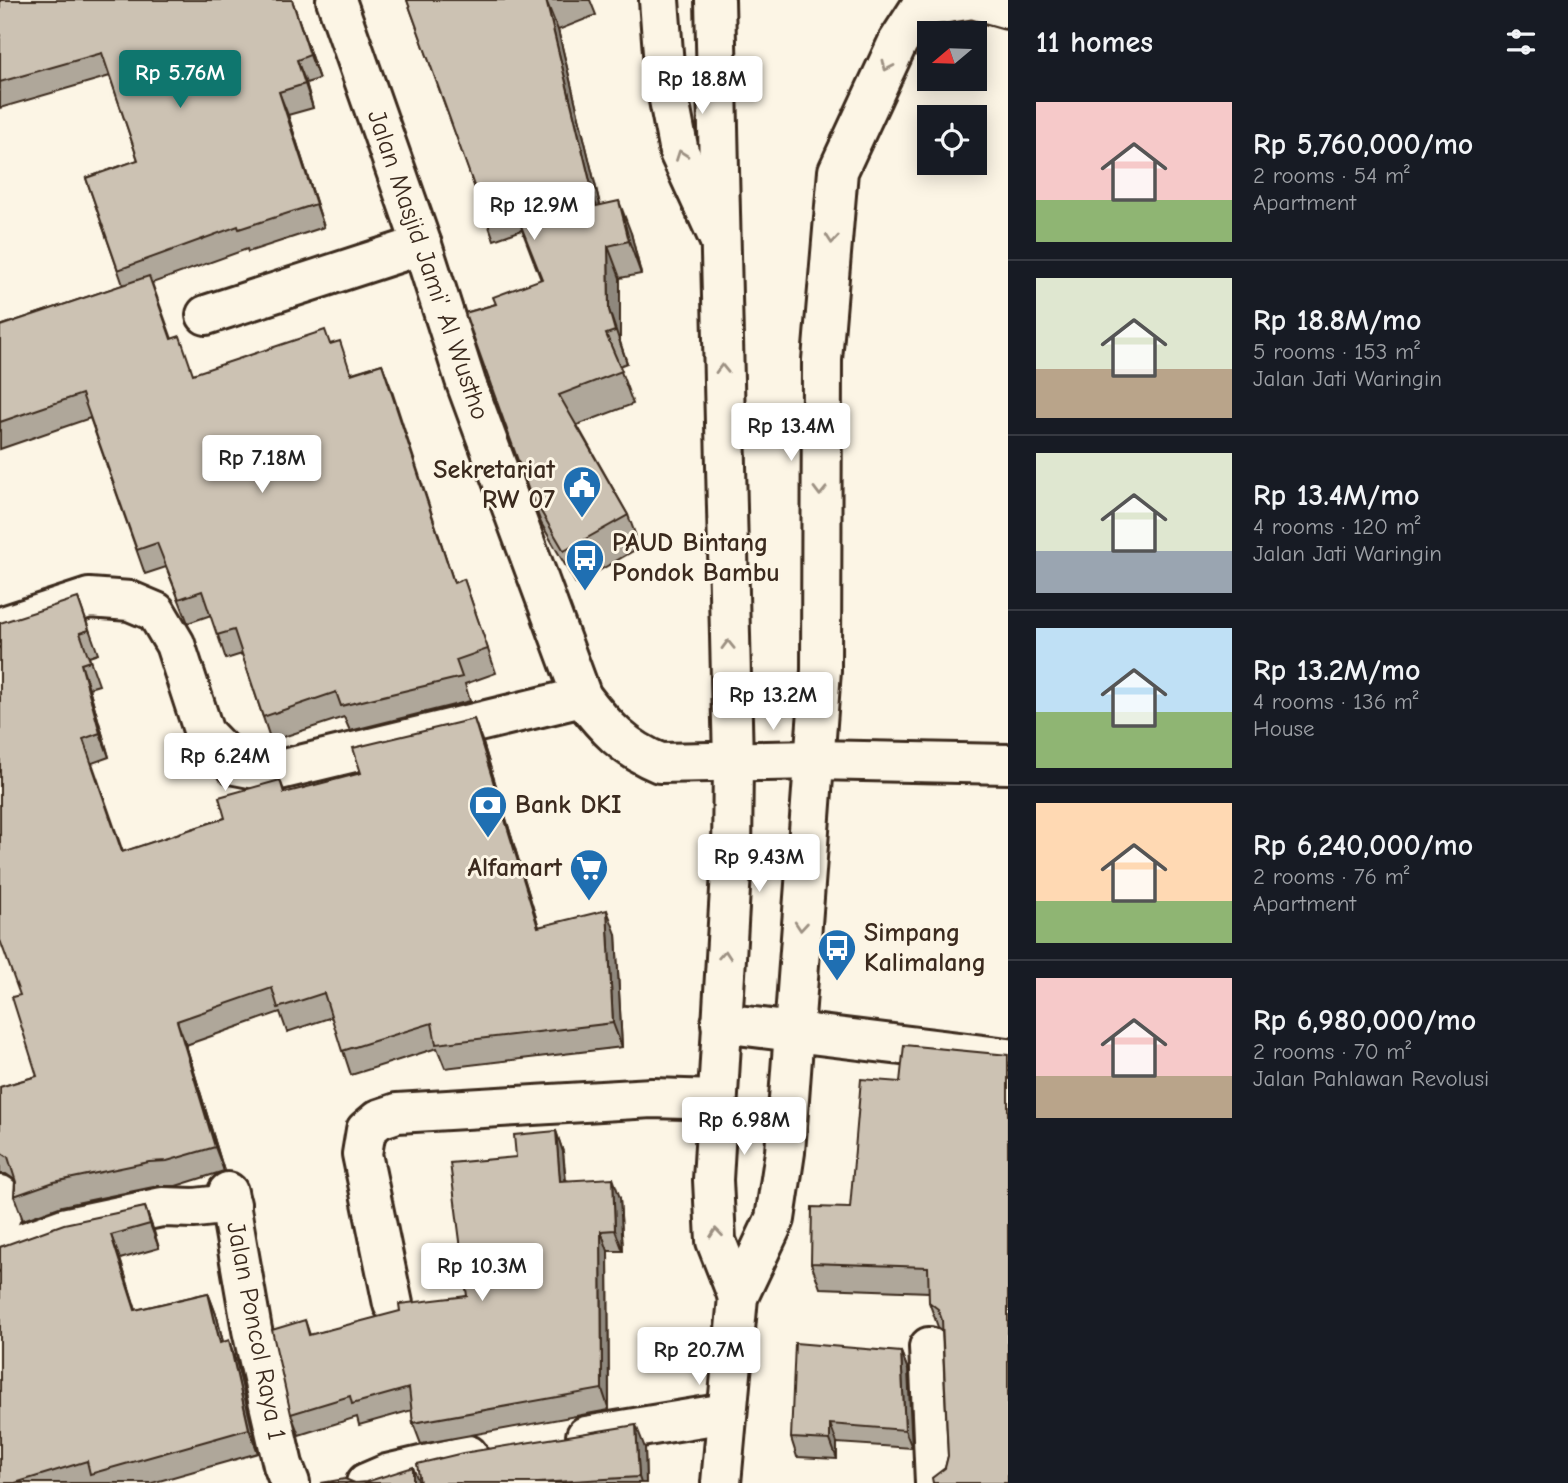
<!DOCTYPE html>
<meta charset="utf-8">
<style>
:root{--surface:#171b24;--page:#242831;--text:#f1f3f6;--muted:#9ea1a6;--line:#363941;--accent:#0f766e}
body{margin:0;font-family:"Comic Neue",sans-serif;background:var(--page);color:var(--text);height:100vh;display:flex;flex-direction:column;font-size:26px;white-space:nowrap}
*{box-sizing:border-box;margin:0}
p{font-size:23px;color:var(--muted)}
.icon{flex:none;width:38px;height:38px;fill:none;stroke:currentColor;stroke-width:2;stroke-linecap:round;stroke-linejoin:round}
.map{position:relative;flex:1;overflow:hidden}
.panel{display:flex;flex-direction:column;background:var(--surface);width:560px}
.panel>*{flex:none}
.needle{width:46px;rotate:251deg}
.controls{position:absolute;left:917px;top:21px;display:grid;gap:14px}
.controls a{display:grid;place-items:center;width:70px;height:70px;border-radius:0px;background:var(--surface);box-shadow:0 4px 18px #0003;font-size:35px}
.price{position:absolute;translate:-50% -60px;padding:0 16px;border-radius:7px;background:#fff;color:#222;font-size:23px;line-height:46px;filter:drop-shadow(0 2px 4px #0008)}
.price::after{content:'';position:absolute;left:50%;top:42px;width:21px;height:16px;margin-left:-10px;background:inherit;clip-path:polygon(0 0,100% 0,50% 100%)}
.price.on{background:var(--accent);color:#fff}
ul{padding:0;list-style:none}
li{display:flex;align-items:center;gap:21px;height:175px;padding:0 28px}
li+li{border-top:2px solid var(--line)}
li span{display:grid;place-items:center;flex:none;width:196px;height:140px;border-radius:0px;color:#555}
li>.icon{margin-inline-start:auto}
span .icon{width:84px;height:84px;fill:#fffc;stroke-width:1}
li b{font-size:30px}
h2{display:flex;justify-content:space-between;align-items:center;height:84px;padding:0 28px;font-size:30px}
main{display:flex;flex:1;min-height:0}
.map>svg:first-child{display:block}
.lines{fill:none;stroke-linecap:round;stroke-linejoin:round}
.minor-casing{stroke:#3b2a1e;stroke-width:44}
.major-casing{stroke:#3b2a1e;stroke-width:44}
.minor{stroke:#fcf5e5;stroke-width:38}
.major{stroke:#fcf5e5;stroke-width:38}
.wall{fill:#afa79a;stroke:#3b2a1e;stroke-width:2}
.shaded-wall{fill:#8f887d;stroke:#3b2a1e;stroke-width:2}
.building{fill:#ccc2b3;stroke:#3b2a1e;stroke-width:2}
.oneway{stroke:#9c9082}
.labels{text-anchor:middle;dominant-baseline:central;stroke-width:6;stroke-linejoin:round;paint-order:stroke}
.street-label{font-size:26px;fill:#3b2a1e;stroke:#fcf5e5}
.poi-label{font-size:26px;font-weight:bold;fill:#3b2a1e;stroke:#fcf5e5;text-anchor:start}
</style>
<main>
<div class="map">
<svg width="1008" height="1483" viewBox="0 0 1008 1483">
<rect width="100%" height="100%" fill="#fcf5e5"/>
<filter id="ink" filterUnits="userSpaceOnUse"><feTurbulence type="fractalNoise" baseFrequency=".0143" numOctaves="2"/><feDisplacementMap in="SourceGraphic" scale="14" xChannelSelector="R" yChannelSelector="G"/><feConvolveMatrix kernelMatrix="1 2 1 2 8 2 1 2 1" color-interpolation-filters="sRGB"/></filter>
<g filter="url(#ink)">
<g class="lines">
<g class="minor-casing">
<g id="minor">
<path d="M336 0 422 245 466 383 582 697C605 727 625 749 660 763L815 760 1008 764"/>
<polyline points="659,0 665,79 679,152 719,239"/>
<polyline points="206,315 422,245"/>
<polyline points="0,627 89,598 130,601 156,612 175,644 204,733 235,765 271,772 582,697"/>
<polyline points="721,1023 1008,1058"/>
<polyline points="228,1192 252,1330 283,1465 290,1483"/>
<polyline points="0,1195 3,1210 0,1218"/>
<polyline points="0,1251 67,1227 162,1207 195,1208 231,1204"/>
<polyline points="393,1304 362,1154 366,1130 379,1119 397,1113 652,1098 717,1100"/>
<polyline points="929,1347 935,1483"/>
<polyline points="586,1436 726,1413"/>
<polyline points="366,1483 387,1474 468,1455"/>
</g>
</g>
<g class="major-casing">
<g id="major">
<polyline points="715,0 733,762 732,855 713,1180 716,1241 738,1297"/>
<polyline points="976,0 1008,9"/>
<polyline points="921,7 967,0"/>
<polyline points="721,1483 738,1297 775,1219 785,1152 821,670 822,360 838,171 898,42 925,0"/>
</g>
</g>
<use href="#minor" class="minor"/>
<use href="#major" class="major"/>
</g>
<g class="wall">
<polygon points="0,0 292,0 319,79 306,83 313,108 288,115 324,227 248,252 247,249 152,283 172,339 193,374 330,344 352,373 382,364 454,583 464,579 496,673 465,684 470,701 350,731 344,717 271,741 242,654 226,659 211,615 188,623 166,567 145,574 90,418 0,449 0,326 123,285 86,178 138,160 110,76 0,108"/>
<polygon points="407,0 590,0 596,15 558,30 600,205 631,233 641,274 620,278 620,342 627,363 619,366 633,404 577,425 628,515 640,547 576,584 541,523 465,313 496,304 541,280 522,230 494,240"/>
<polygon points="78,598 98,654 89,657 99,685 89,688 109,757 92,763 123,852 225,818 280,780 285,793 483,743 539,927 616,934 622,1047 445,1068 437,1048 351,1075 332,1017 287,1032 280,1012 186,1045 224,1171 176,1186 158,1186 62,1206 23,1220 14,1196 15,1180 6,1174 0,1174 0,1087 37,1076 20,995"/>
<polygon points="900,1082 1008,1483 945,1468 948,1456 942,1330 938,1327 929,1302 929,1292 820,1288 811,1263 850,1208"/>
<polygon points="556,1131 563,1152 566,1180 620,1198 623,1251 608,1251 609,1410 421,1444 413,1423 412,1410 359,1425 357,1417 299,1435 291,1414 305,1320 310,1335 467,1296 516,1157"/>
<polygon points="145,1207 159,1248 120,1259 136,1310 208,1293 217,1317 223,1342 237,1364 258,1453 152,1483 0,1483 0,1247"/>
<polygon points="901,1352 908,1370 912,1448 837,1443 837,1459 797,1457 791,1438"/>
<polygon points="645,1448 646,1483 420,1483"/>
</g>
<g class="shaded-wall">
<polygon points="292,0 319,79 310,55"/>
<polygon points="546,0 558,30 608,238 596,206"/>
<polygon points="297,60 306,83 313,108"/>
<polygon points="279,92 288,115 324,227 316,204"/>
<polygon points="619,201 631,233 641,274 629,241"/>
<polygon points="608,246 620,278 620,342 627,363 609,310"/>
<polygon points="382,364 391,388 462,607 454,583"/>
<polygon points="81,664 89,688 109,757 100,733"/>
<polygon points="474,719 483,743 546,951 538,927"/>
<polygon points="607,910 616,934 622,1047 613,1023"/>
<polygon points="177,1021 186,1045 224,1171 215,1147"/>
<polygon points="556,1131 563,1152 567,1201 560,1181"/>
<polygon points="613,1178 620,1198 623,1251 615,1230"/>
<polygon points="145,1207 154,1231 159,1248 150,1224"/>
<polygon points="601,1231 608,1251 609,1410 602,1389"/>
<polygon points="111,1235 120,1259 143,1334 135,1310"/>
<polygon points="208,1293 217,1317 229,1367 220,1343"/>
<polygon points="229,1340 237,1364 258,1453 249,1429"/>
<polygon points="901,1352 908,1370 912,1448 905,1430"/>
<polygon points="830,1424 837,1443 837,1459 830,1440"/>
<polygon points="636,1425 645,1448 646,1483 641,1483 639,1477"/>
<polygon points="413,1467 419,1483 413,1483"/>
</g>
<g class="building">
<polygon points="0,0 292,0 310,55 297,60 305,84 279,92 316,204 239,229 238,226 118,270 86,178 138,160 102,53 0,82"/>
<polygon points="407,0 546,0 596,206 619,201 629,241 608,246 609,310 615,331 606,334 622,371 559,395 628,515 564,551 529,491 465,313 496,304 493,297 542,279 510,198 482,208"/>
<polygon points="149,276 171,339 180,336 193,374 325,330 330,344 340,341 351,374 382,364 454,583 464,579 488,649 456,660 462,677 341,706 336,692 263,717 234,630 217,635 202,591 179,599 157,543 137,550 82,394 0,422 0,326"/>
<polygon points="78,598 89,630 80,633 90,661 81,664 100,733 83,739 122,852 225,818 219,797 280,780 284,793 361,773 353,748 474,719 538,927 607,910 613,1023 436,1044 432,1023 342,1051 324,993 278,1008 272,988 177,1021 215,1147 167,1161 149,1162 54,1182 14,1196 16,1182 8,1157 0,1152 0,1087 37,1076 12,997 20,995 0,940 0,623"/>
<polygon points="904,1045 1008,1055 1008,1483 933,1483 932,1478 945,1468 948,1456 942,1320 938,1309 929,1302 928,1267 811,1263 812,1207 850,1208 861,1079 900,1082"/>
<polygon points="556,1131 560,1181 613,1178 615,1230 601,1231 602,1389 413,1423 409,1388 352,1404 350,1396 291,1414 272,1330 305,1320 309,1335 400,1311 399,1304 467,1296 450,1163 516,1157 514,1135"/>
<polygon points="145,1207 150,1224 111,1235 135,1310 208,1293 220,1343 229,1340 249,1429 90,1474 87,1461 15,1483 0,1483 0,1247 64,1224"/>
<polygon points="795,1343 901,1352 905,1430 830,1424 830,1440 791,1438"/>
<polygon points="636,1425 639,1477 538,1483 420,1483 417,1464 463,1453"/>
<polygon points="413,1467 413,1483 355,1483 366,1482"/>
<polygon points="345,1479 355,1483 321,1483"/>
</g>
<defs><path id="oneway-chevron" d="M-2-3.5L2.5 0L-2 3.5" fill="none" stroke-width="1.6" stroke-linecap="round" stroke-linejoin="round" transform="scale(1.75)"/></defs>
<g class="oneway">
<use href="#oneway-chevron" transform="translate(887 66) rotate(115)"/>
<use href="#oneway-chevron" transform="translate(681 155) rotate(-110)"/>
<use href="#oneway-chevron" transform="translate(832 239) rotate(95)"/>
<use href="#oneway-chevron" transform="translate(722 369) rotate(-91)"/>
<use href="#oneway-chevron" transform="translate(820 491) rotate(91)"/>
<use href="#oneway-chevron" transform="translate(728 645) rotate(-91)"/>
<use href="#oneway-chevron" transform="translate(801 926) rotate(95)"/>
<use href="#oneway-chevron" transform="translate(725 955) rotate(-86)"/>
<use href="#oneway-chevron" transform="translate(716 1233) rotate(-96)"/>
</g>
</g>
<defs>
<g id="civic-pin" transform="scale(2.0125)"><path d="M0 17L-7.5 6A9.5 9.5 0 1 1 7.5 6Z" fill="#1f6fb2" stroke="#fcf5e5"/><path d="M-.6-6.5H3V-4.5H.6V-3L4-1V1h2V6H-6V1h2V-1L-.6-3ZM-1.2 2.5V6h2.4V2.5Z" fill="#fff"/></g>
<g id="bus-pin" transform="scale(2.0125)"><path d="M0 17L-7.5 6A9.5 9.5 0 1 1 7.5 6Z" fill="#1f6fb2" stroke="#fcf5e5"/><path d="M-5-6H5V4H4V6H2V4H-2V6H-4V4H-5ZM-3.5-4V0h7V-4ZM-3.5 1.2v1.5H-2V1.2ZM2 1.2v1.5H3.5V1.2Z" fill="#fff"/></g>
<g id="bank-pin" transform="scale(2.0125)"><path d="M0 17L-7.5 6A9.5 9.5 0 1 1 7.5 6Z" fill="#1f6fb2" stroke="#fcf5e5"/><path d="M-6-4H6V4H-6ZM0-2.3a2.3 2.3 0 1 0 0 4.6a2.3 2.3 0 1 0 0-4.6Z" fill="#fff"/></g>
<g id="supermarket-pin" transform="scale(2.0125)"><path d="M0 17L-7.5 6A9.5 9.5 0 1 1 7.5 6Z" fill="#1f6fb2" stroke="#fcf5e5"/><path d="M-6-5.5h2.5l.6 2H6L4.5 2H-2.5L-4.4-4H-6ZM-1.5 3.2a1.3 1.3 0 1 0 .1 0ZM3 3.2a1.3 1.3 0 1 0 .1 0Z" fill="#fff"/></g>
</defs>
<g fill-rule="evenodd">
<use href="#civic-pin" x="582" y="485"/>
<use href="#bus-pin" x="585" y="558"/>
<use href="#bank-pin" x="488" y="805"/>
<use href="#supermarket-pin" x="589" y="868"/>
<use href="#bus-pin" x="837" y="948"/>
</g>
<g class="labels">
<g class="street-label">
<text transform="translate(428 265) rotate(71)">Jalan Masjid Jami' Al Wustho</text>
<text transform="translate(256 1331) rotate(79)">Jalan Poncol Raya 1</text>
</g>
<g class="poi-label">
<text x="555" y="470" text-anchor="end">Sekretariat<tspan x="555" dy="30">RW 07</tspan></text>
<text x="612" y="543">PAUD Bintang<tspan x="612" dy="30">Pondok Bambu</tspan></text>
<text x="515" y="805">Bank DKI</text>
<text x="562" y="868" text-anchor="end">Alfamart</text>
<text x="864" y="933">Simpang<tspan x="864" dy="30">Kalimalang</tspan></text>
</g>
</g>
</svg>
<div class="controls">
<a><svg class="needle" viewBox="-14 -14 28 28"><path d="M0-13l5 13h-10z" fill="#e53935"/><path d="M0 13l5-13h-10z" fill="#9ea1a6"/></svg></a>
<a><svg class="icon" aria-label="locate" viewBox="0 0 24 24"><circle cx="12" cy="12" r="6"/><path d="M12 2v4M12 18v4M2 12h4M18 12h4"/></svg></a>
</div>
<b class="price on" style="left:180px;top:110px">Rp 5.76M</b>
<b class="price" style="left:702px;top:116px">Rp 18.8M</b>
<b class="price" style="left:534px;top:242px">Rp 12.9M</b>
<b class="price" style="left:791px;top:463px">Rp 13.4M</b>
<b class="price" style="left:262px;top:495px">Rp 7.18M</b>
<b class="price" style="left:773px;top:732px">Rp 13.2M</b>
<b class="price" style="left:225px;top:793px">Rp 6.24M</b>
<b class="price" style="left:759px;top:894px">Rp 9.43M</b>
<b class="price" style="left:744px;top:1157px">Rp 6.98M</b>
<b class="price" style="left:482px;top:1303px">Rp 10.3M</b>
<b class="price" style="left:699px;top:1387px">Rp 20.7M</b>
</div>
<section class="panel">
<h2>11 homes<svg class="icon" aria-label="filters" viewBox="0 0 24 24"><path d="M4 7h16M4 17h16"/><circle cx="9" cy="7" r="2"/><circle cx="15" cy="17" r="2"/></svg></h2>
<ul>
<li><span style="background:linear-gradient(#f6c9c9 70%,#8fb573 0)"><svg class="icon" aria-label="home" viewBox="0 0 24 24"><path d="M3 11l9-7 9 7M6 9v11h12V9"/></svg></span><div><b>Rp 5,760,000/mo</b><p>2 rooms · 54 m²</p><p>Apartment</p></div></li>
<li><span style="background:linear-gradient(#dfe7d0 65%,#b9a48a 0)"><svg class="icon" aria-label="home" viewBox="0 0 24 24"><path d="M3 11l9-7 9 7M6 9v11h12V9"/></svg></span><div><b>Rp 18.8M/mo</b><p>5 rooms · 153 m²</p><p>Jalan Jati Waringin</p></div></li>
<li><span style="background:linear-gradient(#dfe7d0 70%,#9aa5b1 0)"><svg class="icon" aria-label="home" viewBox="0 0 24 24"><path d="M3 11l9-7 9 7M6 9v11h12V9"/></svg></span><div><b>Rp 13.4M/mo</b><p>4 rooms · 120 m²</p><p>Jalan Jati Waringin</p></div></li>
<li><span style="background:linear-gradient(#bfe0f5 60%,#8fb573 0)"><svg class="icon" aria-label="home" viewBox="0 0 24 24"><path d="M3 11l9-7 9 7M6 9v11h12V9"/></svg></span><div><b>Rp 13.2M/mo</b><p>4 rooms · 136 m²</p><p>House</p></div></li>
<li><span style="background:linear-gradient(#ffd9b3 70%,#8fb573 0)"><svg class="icon" aria-label="home" viewBox="0 0 24 24"><path d="M3 11l9-7 9 7M6 9v11h12V9"/></svg></span><div><b>Rp 6,240,000/mo</b><p>2 rooms · 76 m²</p><p>Apartment</p></div></li>
<li><span style="background:linear-gradient(#f6c9c9 70%,#b9a48a 0)"><svg class="icon" aria-label="home" viewBox="0 0 24 24"><path d="M3 11l9-7 9 7M6 9v11h12V9"/></svg></span><div><b>Rp 6,980,000/mo</b><p>2 rooms · 70 m²</p><p>Jalan Pahlawan Revolusi</p></div></li>
</ul>
</section>
</main>
